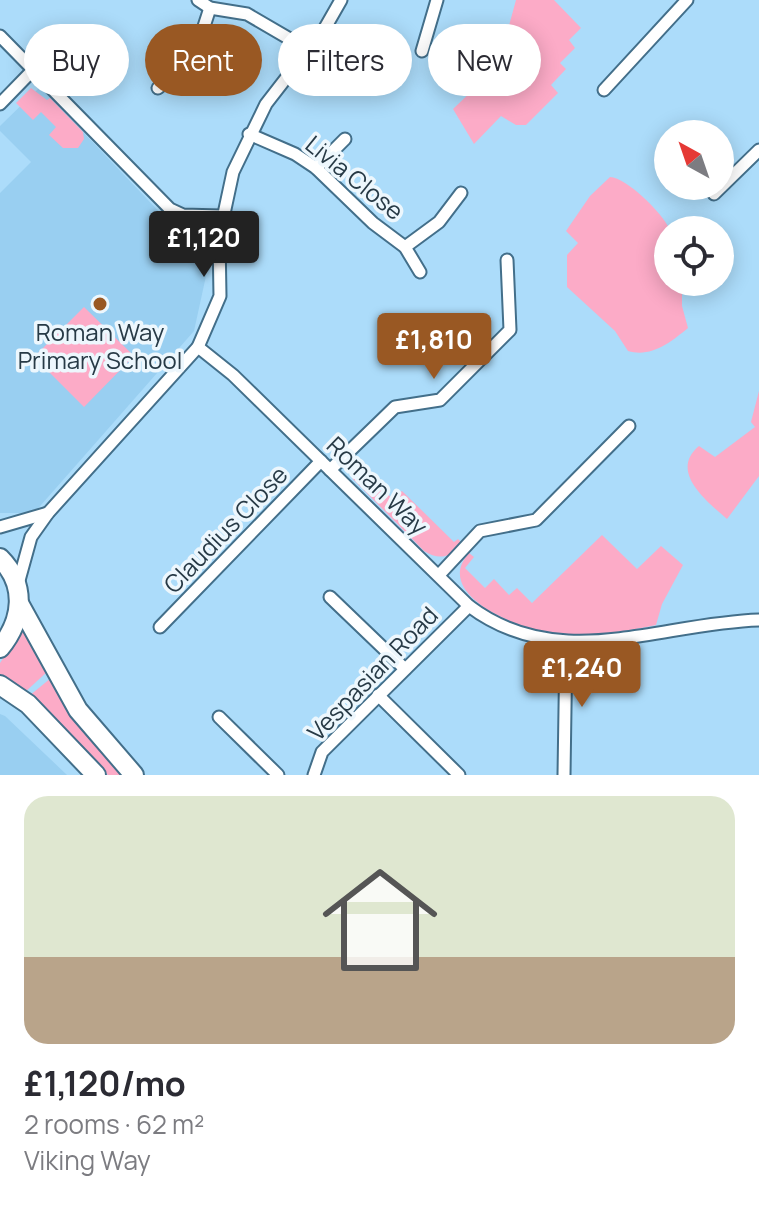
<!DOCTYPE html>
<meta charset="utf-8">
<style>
:root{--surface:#fff;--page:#f7f7f7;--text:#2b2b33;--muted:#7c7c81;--line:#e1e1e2;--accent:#995823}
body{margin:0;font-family:Manrope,sans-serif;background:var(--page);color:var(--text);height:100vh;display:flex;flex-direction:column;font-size:30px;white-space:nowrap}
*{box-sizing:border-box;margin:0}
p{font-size:26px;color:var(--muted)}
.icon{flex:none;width:44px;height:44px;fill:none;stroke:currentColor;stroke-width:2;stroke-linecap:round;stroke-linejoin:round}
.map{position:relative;height:775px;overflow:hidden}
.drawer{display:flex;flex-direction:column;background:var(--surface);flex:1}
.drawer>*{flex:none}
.top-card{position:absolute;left:24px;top:24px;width:712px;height:72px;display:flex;gap:16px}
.needle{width:52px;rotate:320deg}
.controls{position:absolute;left:654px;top:120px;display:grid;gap:16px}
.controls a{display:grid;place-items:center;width:80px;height:80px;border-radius:50%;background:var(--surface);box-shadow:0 4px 20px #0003;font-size:40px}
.price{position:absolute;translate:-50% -68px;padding:0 18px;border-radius:8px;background:var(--accent);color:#fff;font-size:26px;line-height:52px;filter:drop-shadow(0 2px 4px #0008)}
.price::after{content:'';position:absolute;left:50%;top:48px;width:24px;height:18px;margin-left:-12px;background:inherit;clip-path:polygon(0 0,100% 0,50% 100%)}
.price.current{background:#222;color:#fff}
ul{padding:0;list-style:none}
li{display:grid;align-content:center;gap:16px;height:424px;padding:0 24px}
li+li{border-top:2px solid var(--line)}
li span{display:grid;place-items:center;height:248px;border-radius:24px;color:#555}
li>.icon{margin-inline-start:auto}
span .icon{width:144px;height:144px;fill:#fffc;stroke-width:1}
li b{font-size:34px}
.pill{padding:0 28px;border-radius:36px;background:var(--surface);box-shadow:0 4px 20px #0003;font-size:28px;line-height:72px}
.pill.current{background:var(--accent);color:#fff}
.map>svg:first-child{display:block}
.built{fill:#99cff1}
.green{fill:#fcabc7}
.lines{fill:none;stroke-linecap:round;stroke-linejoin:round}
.minor-casing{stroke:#436f8a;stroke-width:15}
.primary-casing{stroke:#436f8a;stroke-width:22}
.minor{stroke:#fff;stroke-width:11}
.primary{stroke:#fff;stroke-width:18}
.poi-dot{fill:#995823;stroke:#edf7fd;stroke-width:3}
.labels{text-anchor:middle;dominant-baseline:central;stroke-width:7;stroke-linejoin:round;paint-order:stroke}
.street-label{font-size:24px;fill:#273a46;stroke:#edf7fd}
.poi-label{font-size:24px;fill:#273a46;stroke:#edf7fd}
</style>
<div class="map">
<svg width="759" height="775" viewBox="0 0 759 775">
<rect width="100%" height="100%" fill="#acdcfa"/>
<g class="built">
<polygon points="40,87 168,221 189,230 207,244 206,276 194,331 34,513 0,513 0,193 31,162 0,131 0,126"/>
<polygon points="0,714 5,716 67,775 0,775"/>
</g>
<g class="green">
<polygon points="516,0 554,0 581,28 569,40 575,48 560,63 566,69 551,85 558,93 526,125 516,125 501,116 474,144 453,109 498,66"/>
<polygon points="31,88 47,100 50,98 83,132 84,139 78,148 63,148 49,135 56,127 41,112 33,120 16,103"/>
<path d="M610 177C627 178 662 213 669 228 672 235 668 269 668 282H682V306L688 328C671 342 651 358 628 351L615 331 567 287V255L578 243 566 231 590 196Z"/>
<polygon points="84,307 134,356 84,407 34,357"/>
<path d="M759 391V476L727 519C708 502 668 472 699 446L715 457 755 427 751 422Z"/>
<path d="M360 470 392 498 402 491 454 542 458 539 463 544C450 557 440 561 424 551L352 478Z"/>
<path d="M602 535 637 569 661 546 683 565 662 604 656 625C622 632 587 638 552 633 517 629 432 594 469 553L474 557 465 568 485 588 494 579 509 595 517 588 532 603Z"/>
<polygon points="25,625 48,671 24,693 0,681 0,663"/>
<polygon points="51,678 75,723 124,775 108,775 29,696"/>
</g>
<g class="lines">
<g class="minor-casing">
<g id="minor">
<polyline points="198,0 210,8 247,14 307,49"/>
<polyline points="0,36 170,209 183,215 221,216"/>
<polyline points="422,51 437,0"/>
<path d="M158 88C196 57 195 54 210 8"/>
<polyline points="604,90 687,0"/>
<polyline points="0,104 33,70"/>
<polyline points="249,134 295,154 316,168 373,223 405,247 420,272"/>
<polyline points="316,168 345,139"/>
<polyline points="714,194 759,150"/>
<polyline points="405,247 439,222 461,193"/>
<path d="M198 347 233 375 469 606C559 674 659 623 759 620"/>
<polyline points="330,470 395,407 440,400 510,330 507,260"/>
<polyline points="0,527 48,513"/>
<polyline points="439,575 480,531 536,520 629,426"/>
<polyline points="18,584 31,537 48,513 198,347 220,296 219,237 233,172 266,104 325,28 341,0"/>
<polyline points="330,597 405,669"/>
<polyline points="160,627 321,461"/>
<polyline points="378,695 459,775"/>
<polyline points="219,717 278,775"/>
<polyline points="314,775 322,752 469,606"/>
<polyline points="564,775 566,643"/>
</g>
</g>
<g class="primary-casing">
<g id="primary">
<path d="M0 558C27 585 23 620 0 648"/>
<polyline points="20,605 78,710 134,775"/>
<polyline points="0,685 28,704 96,775"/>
</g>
</g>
<use href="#minor" class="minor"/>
<use href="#primary" class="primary"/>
</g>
<circle class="poi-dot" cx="100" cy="304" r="8"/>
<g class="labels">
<g class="street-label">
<text transform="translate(355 177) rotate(39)">Livia Close</text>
<text transform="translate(378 485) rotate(44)">Roman Way</text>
<text transform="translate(225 529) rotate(-46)">Claudius Close</text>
<text transform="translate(372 673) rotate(-46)">Vespasian Road</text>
</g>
<g class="poi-label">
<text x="100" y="331">Roman Way<tspan x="100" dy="28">Primary School</tspan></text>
</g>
</g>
</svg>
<div class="controls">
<a><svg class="needle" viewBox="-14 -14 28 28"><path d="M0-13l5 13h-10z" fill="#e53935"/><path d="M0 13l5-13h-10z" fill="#7c7c81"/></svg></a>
<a><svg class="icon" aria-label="locate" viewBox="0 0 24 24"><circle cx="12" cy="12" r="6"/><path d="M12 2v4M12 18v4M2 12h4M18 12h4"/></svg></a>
</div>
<b class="price current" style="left:204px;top:279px">£1,120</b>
<b class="price" style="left:434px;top:381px">£1,810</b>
<b class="price" style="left:582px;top:709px">£1,240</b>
<div class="top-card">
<a class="pill">Buy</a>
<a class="pill current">Rent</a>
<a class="pill">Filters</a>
<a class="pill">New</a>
</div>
</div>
<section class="drawer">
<ul>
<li><span style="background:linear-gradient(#dfe7d0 65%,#b9a48a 0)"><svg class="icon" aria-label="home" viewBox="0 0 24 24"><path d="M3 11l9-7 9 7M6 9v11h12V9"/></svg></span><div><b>£1,120/mo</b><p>2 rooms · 62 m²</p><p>Viking Way</p></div></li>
</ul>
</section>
